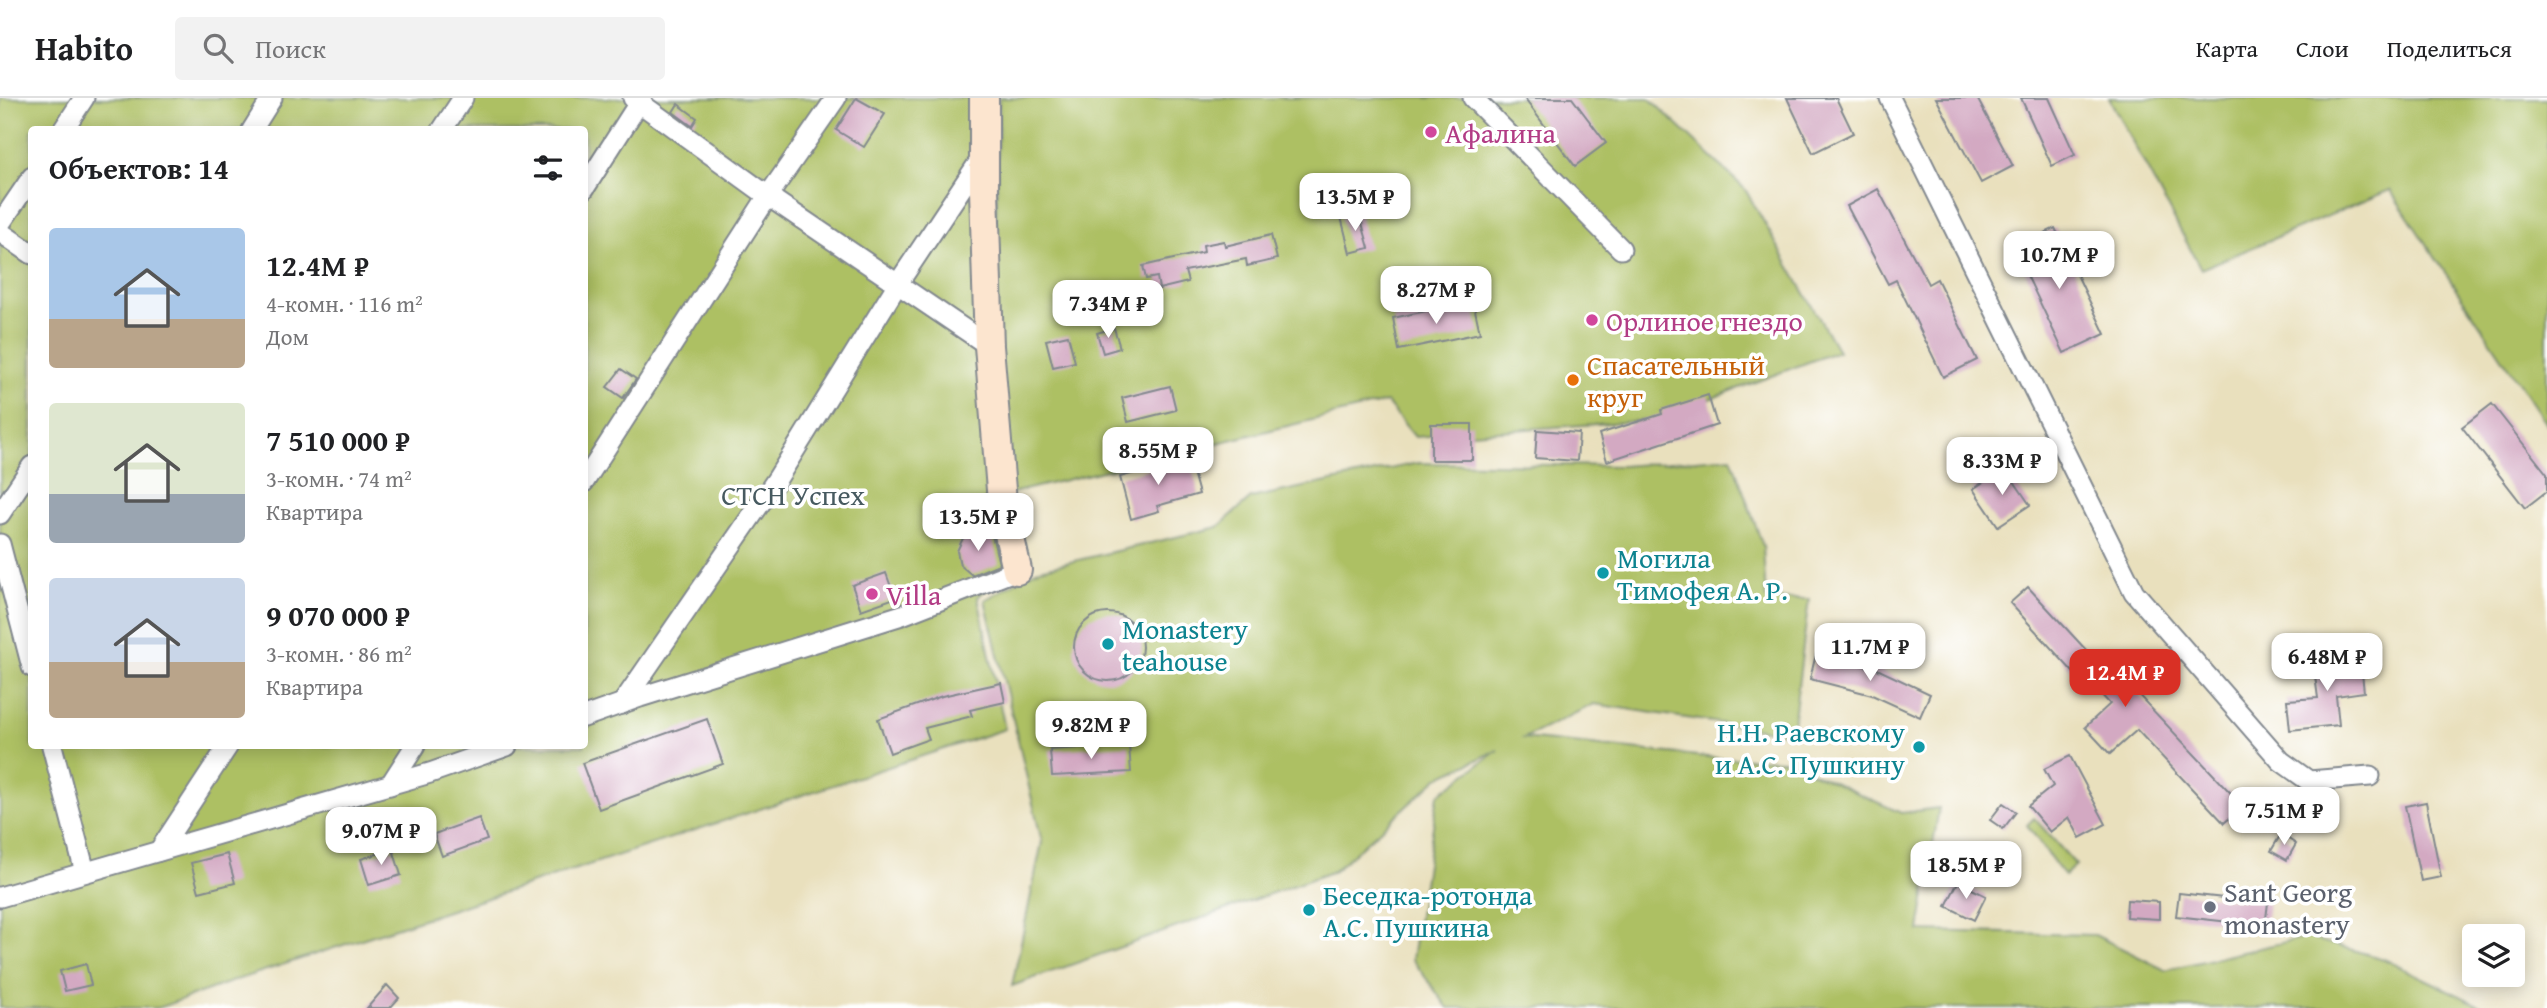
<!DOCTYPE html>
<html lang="ru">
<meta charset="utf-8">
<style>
:root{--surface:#fff;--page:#f2f2f2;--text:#202124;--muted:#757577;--line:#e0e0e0;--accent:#d93025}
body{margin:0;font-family:"Gentium Book Plus",serif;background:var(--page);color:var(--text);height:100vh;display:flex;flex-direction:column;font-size:26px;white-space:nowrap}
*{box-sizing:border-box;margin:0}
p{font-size:23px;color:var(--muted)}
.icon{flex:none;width:38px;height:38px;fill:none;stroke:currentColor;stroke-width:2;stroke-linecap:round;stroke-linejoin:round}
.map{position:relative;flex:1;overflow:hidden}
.details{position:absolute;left:28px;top:28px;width:560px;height:623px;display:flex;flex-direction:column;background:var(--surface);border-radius:7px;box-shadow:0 4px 18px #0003}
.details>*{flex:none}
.tools{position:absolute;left:2462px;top:826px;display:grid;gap:14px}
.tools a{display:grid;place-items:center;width:63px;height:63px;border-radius:7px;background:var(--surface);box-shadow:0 4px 18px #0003;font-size:35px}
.price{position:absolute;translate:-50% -60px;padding:0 16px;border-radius:14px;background:#fff;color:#222;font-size:23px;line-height:46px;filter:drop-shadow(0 2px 4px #0008)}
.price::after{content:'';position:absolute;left:50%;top:42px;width:21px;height:16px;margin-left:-10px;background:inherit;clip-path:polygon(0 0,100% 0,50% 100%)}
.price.selected{background:var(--accent);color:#fff}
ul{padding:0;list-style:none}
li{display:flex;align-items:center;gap:21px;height:175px;padding:0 21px}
li span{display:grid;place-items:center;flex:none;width:196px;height:140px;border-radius:7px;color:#555}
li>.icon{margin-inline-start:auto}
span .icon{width:84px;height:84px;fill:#fffc;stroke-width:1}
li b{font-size:30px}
h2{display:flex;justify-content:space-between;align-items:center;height:84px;padding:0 21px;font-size:30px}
header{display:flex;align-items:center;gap:42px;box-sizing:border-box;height:98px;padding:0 35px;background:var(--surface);border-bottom:2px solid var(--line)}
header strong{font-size:33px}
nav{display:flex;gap:38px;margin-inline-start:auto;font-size:24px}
.search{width:490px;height:63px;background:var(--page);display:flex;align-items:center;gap:18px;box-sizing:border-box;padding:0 24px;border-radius:7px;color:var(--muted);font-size:26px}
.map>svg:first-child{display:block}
.green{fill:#adc063;stroke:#647860;stroke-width:2;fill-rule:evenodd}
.building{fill:#d3a9c2}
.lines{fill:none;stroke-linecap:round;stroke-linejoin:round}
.minor-casing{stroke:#82888e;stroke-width:23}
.secondary-casing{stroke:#82888e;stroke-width:32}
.minor{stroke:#fff;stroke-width:19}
.secondary{stroke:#fce5cf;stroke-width:28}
.hotel-dot{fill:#d1479c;stroke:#fff;stroke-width:2.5}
.food-dot{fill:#e8710a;stroke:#fff;stroke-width:2.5}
.culture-dot{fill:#0f9aa8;stroke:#fff;stroke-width:2.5}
.worship-dot{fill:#6b7280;stroke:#fff;stroke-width:2.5}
.labels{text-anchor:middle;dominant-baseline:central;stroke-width:7;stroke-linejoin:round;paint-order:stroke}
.hotel-label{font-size:28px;fill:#b23c85;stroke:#fff;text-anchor:start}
.food-label{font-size:28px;fill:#c56008;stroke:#fff;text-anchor:start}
.park-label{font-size:28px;fill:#475a60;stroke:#fff}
.culture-label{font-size:28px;fill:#0d838f;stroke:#fff;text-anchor:start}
.worship-label{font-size:28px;fill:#5b616d;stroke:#fff;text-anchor:start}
</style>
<header>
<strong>Habito</strong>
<div class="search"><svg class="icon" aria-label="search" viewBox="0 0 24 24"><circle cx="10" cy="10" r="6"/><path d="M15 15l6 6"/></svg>Поиск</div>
<nav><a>Карта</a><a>Слои</a><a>Поделиться</a></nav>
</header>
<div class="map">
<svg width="2547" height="910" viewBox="0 0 2547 910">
<rect width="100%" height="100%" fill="#fff"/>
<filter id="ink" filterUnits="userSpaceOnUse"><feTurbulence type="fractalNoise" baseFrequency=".0143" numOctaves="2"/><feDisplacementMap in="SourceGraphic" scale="14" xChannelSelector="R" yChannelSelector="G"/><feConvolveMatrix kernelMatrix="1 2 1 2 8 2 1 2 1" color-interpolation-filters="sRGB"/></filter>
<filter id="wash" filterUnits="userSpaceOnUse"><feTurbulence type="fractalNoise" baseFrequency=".00686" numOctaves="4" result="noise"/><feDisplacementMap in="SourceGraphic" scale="28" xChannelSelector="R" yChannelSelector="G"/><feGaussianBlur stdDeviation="1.57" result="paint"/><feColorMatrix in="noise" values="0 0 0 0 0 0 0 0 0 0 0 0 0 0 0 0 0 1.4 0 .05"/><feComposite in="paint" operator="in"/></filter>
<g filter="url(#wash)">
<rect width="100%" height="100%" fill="#e9e0bd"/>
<g class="green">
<path d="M0 0H990L1010 469 978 499 1005 631 239 881 158 910H0ZM32 32H584V648H32Z"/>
<polygon points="999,0 1649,0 1745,91 1838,253 1654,322 1415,339 1386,304 1008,396 993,247"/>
<polygon points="2109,0 2547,0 2547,327 2390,92 2201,171"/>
<polygon points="1731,359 1763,448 1766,501 1809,501 1792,636 1594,606 1524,640 1717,660 1785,662 1901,715 1939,710 1919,833 2095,837 2165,872 2307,839 2384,861 2485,910 1448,910 1412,861 1438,697 1498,652 1438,680 1334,773 1012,888 1042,744 985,502 1036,472 1218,429 1251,400 1418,365 1622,368"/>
<polygon points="2034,720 2076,767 2064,778 2027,727"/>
</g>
<g id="blocks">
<g class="building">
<polygon points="856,0 885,16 864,49 836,32"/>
<polygon points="1524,0 1572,0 1606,45 1575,68"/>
<polygon points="1787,0 1836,0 1853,35 1813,55"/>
<polygon points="1936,0 1977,0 2013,68 1981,85"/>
<polygon points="2021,0 2049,0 2075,57 2052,68"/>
<polygon points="678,6 697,20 692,28 673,14"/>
<polygon points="1878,91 1928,186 1937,181 1977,262 1943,279 1896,182 1888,186 1847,108"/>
<polygon points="1359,114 1369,150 1350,155 1341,119"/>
<polygon points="2055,130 2105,236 2064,255 2014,150"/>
<polygon points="1271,137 1277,161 1247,168 1246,161 1185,173 1188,184 1159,191 1157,179 1146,181 1143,168 1204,154 1203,147 1224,143 1225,148"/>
<polygon points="1473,203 1480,235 1399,252 1393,220"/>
<polygon points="1114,230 1120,250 1103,255 1097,235"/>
<polygon points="1068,237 1075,264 1053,269 1046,242"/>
<polygon points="621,271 636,281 623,300 607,289"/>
<polygon points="1170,288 1176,312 1128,324 1122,300"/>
<polygon points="1708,297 1717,327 1607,363 1599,336 1662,316 1661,312"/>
<polygon points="2492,306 2547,376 2547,393 2525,410 2462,329"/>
<rect x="1431" y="326" width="41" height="36"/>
<polygon points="1537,332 1579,335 1577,363 1535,360"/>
<polygon points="1189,360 1199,396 1157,408 1159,413 1131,421 1120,379"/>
<polygon points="2005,370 2030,407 1998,428 1973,391"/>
<polygon points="976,433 992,437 999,466 972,477 960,467 957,453 963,440"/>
<polygon points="886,475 895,500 861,512 852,487"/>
<polygon points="2028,489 2111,579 2117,574 2243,708 2224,725 2137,632 2110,656 2085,629 2110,606 2088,582 2084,586 2010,505"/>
<circle cx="1108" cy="549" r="34"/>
<polygon points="1816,556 1877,571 1930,596 1920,619 1872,597 1810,581"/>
<polygon points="2360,557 2364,594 2336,598 2339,627 2290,632 2287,602 2318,600 2313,563"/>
<polygon points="1001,585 1005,604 970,612 972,618 925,630 929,641 890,655 878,621 942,598"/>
<polygon points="707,621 723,666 599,711 582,665"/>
<polygon points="1129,647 1131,674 1052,678 1050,652"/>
<polygon points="2070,658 2106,726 2080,740 2069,719 2050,734 2028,708 2053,688 2044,671"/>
<polygon points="2426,704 2441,779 2421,783 2405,708"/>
<polygon points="2003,705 2016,714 2003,731 1990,722"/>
<polygon points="479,720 487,742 442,758 434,736"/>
<polygon points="2281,736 2296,746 2287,762 2271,753"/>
<polygon points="393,751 401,777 369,787 361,761"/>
<polygon points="227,756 235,785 199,794 191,765"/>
<polygon points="1958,784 1986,798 1974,822 1946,808"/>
<polygon points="2179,795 2268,805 2265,828 2176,818"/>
<polygon points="2127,802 2159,804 2159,821 2126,819"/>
<polygon points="86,866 91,887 65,893 60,873"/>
<polygon points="387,887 399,900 390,910 367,910"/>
</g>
</g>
</g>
<g filter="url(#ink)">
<use href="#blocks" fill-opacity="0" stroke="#82888e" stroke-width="2"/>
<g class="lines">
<g class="minor-casing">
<g id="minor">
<polyline points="633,0 768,98 989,248"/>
<polyline points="1473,0 1621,151"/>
<polyline points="1890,0 2134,494 2281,663 2309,683 2370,678"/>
<polyline points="63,32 84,0"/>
<polyline points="252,32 272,0"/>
<polyline points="442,32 463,0"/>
<polyline points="584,91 642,0"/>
<polyline points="0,126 32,79"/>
<polyline points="0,134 32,156"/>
<polyline points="584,384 768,98 836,0"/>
<polyline points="0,416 32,368"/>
<polyline points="0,446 32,569"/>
<polyline points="622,606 777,381 897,187 983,58"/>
<polyline points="584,619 640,599 902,517 1017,472"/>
<polyline points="52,648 85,774"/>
<polyline points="390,687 415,648"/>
<polyline points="159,753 228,648"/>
<polyline points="0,799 430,675 507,648"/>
</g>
</g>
<g class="secondary-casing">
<polyline id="secondary" points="984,0 984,92 989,248 1002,404 1017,472"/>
</g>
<use href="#minor" class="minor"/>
<use href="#secondary" class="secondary"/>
</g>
</g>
<g class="hotel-dot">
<circle cx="1431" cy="34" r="7"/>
<circle cx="1592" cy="222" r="7"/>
<circle cx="872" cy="496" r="7"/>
</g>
<circle class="food-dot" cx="1573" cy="282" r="7"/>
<g class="culture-dot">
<circle cx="1603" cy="475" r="7"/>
<circle cx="1108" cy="546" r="7"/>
<circle cx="1919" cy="649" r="7"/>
<circle cx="1309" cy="812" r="7"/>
</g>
<circle class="worship-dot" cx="2210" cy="809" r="7"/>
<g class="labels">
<g class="hotel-label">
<text x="1445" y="34">Афалина</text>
<text x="1606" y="222">Орлиное гнездо</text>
<text x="886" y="496">Villa</text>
</g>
<g class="food-label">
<text x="1587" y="266">Спасательный<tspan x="1587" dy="32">круг</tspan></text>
</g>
<g class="park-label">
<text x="793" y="396">СТСН Успех</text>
</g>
<g class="culture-label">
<text x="1617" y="459">Могила<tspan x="1617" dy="32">Тимофея А. Р.</tspan></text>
<text x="1122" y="530">Monastery<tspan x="1122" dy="32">teahouse</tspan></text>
<text x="1905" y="633" text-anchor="end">Н.Н. Раевскому<tspan x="1905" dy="32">и А.С. Пушкину</tspan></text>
<text x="1323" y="796">Беседка-ротонда<tspan x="1323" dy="32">А.С. Пушкина</tspan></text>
</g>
<g class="worship-label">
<text x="2224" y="793">Sant Georg<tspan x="2224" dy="32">monastery</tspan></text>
</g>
</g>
</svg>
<div class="tools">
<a><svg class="icon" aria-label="layers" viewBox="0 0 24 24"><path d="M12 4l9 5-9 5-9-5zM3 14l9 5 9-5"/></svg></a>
</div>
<b class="price" style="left:1355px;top:135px">13.5M ₽</b>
<b class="price" style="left:2059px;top:193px">10.7M ₽</b>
<b class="price" style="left:1436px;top:228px">8.27M ₽</b>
<b class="price" style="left:1108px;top:242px">7.34M ₽</b>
<b class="price" style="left:1158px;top:389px">8.55M ₽</b>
<b class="price" style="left:2002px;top:399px">8.33M ₽</b>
<b class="price" style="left:978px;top:455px">13.5M ₽</b>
<b class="price" style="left:1870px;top:585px">11.7M ₽</b>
<b class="price" style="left:2327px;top:595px">6.48M ₽</b>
<b class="price selected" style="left:2125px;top:611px">12.4M ₽</b>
<b class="price" style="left:1091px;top:663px">9.82M ₽</b>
<b class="price" style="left:2284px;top:749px">7.51M ₽</b>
<b class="price" style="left:381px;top:769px">9.07M ₽</b>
<b class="price" style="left:1966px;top:803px">18.5M ₽</b>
<section class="details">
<h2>Объектов: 14<svg class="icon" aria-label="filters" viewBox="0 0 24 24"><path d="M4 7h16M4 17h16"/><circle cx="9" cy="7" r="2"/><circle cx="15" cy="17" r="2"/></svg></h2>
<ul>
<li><span style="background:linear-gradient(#a9c7e8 65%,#b9a48a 0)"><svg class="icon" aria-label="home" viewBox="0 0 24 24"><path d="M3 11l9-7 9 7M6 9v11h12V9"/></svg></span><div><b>12.4M ₽</b><p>4-комн. · 116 m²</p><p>Дом</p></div></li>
<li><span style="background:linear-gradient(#dfe7d0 65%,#9aa5b1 0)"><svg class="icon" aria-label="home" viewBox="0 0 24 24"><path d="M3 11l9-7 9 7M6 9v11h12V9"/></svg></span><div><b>7 510 000 ₽</b><p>3-комн. · 74 m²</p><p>Квартира</p></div></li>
<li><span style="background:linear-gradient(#c9d6e8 60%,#b9a48a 0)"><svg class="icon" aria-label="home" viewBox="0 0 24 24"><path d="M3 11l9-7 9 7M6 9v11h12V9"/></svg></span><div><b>9 070 000 ₽</b><p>3-комн. · 86 m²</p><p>Квартира</p></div></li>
</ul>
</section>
</div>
